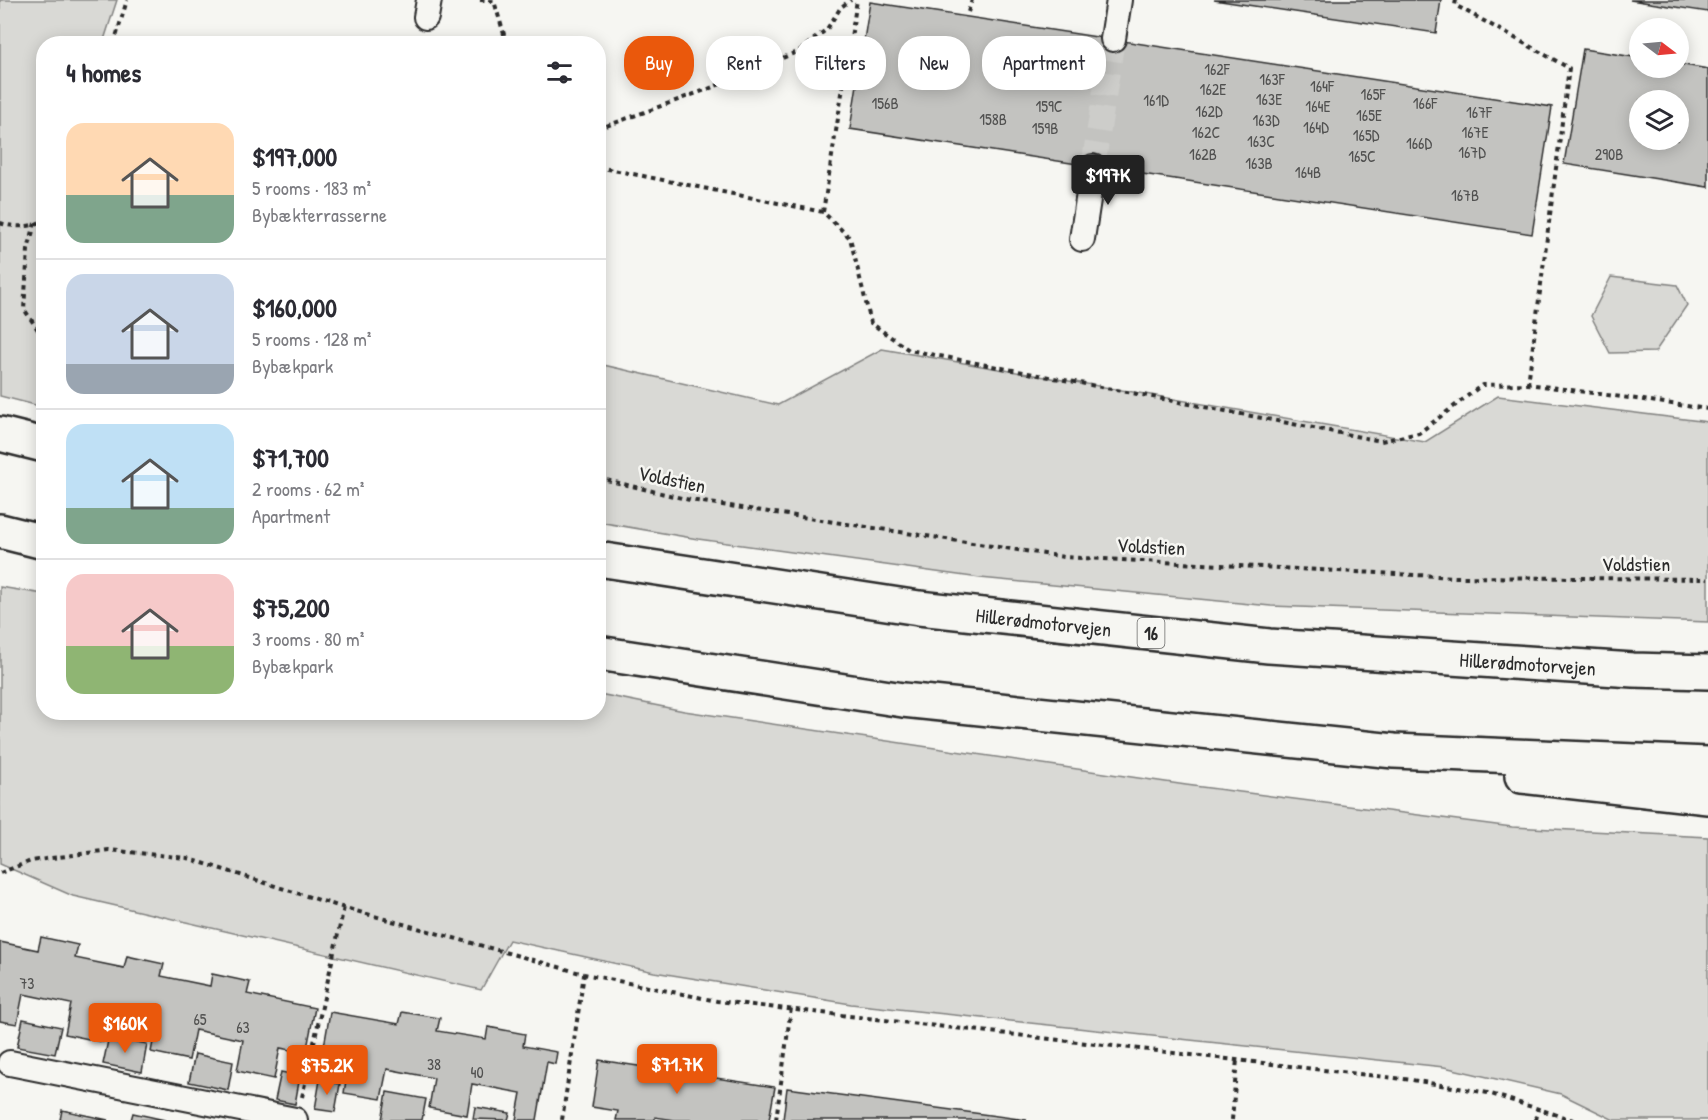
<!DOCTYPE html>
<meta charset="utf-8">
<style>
:root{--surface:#fff;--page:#f7f7f7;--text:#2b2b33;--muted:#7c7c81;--line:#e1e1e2;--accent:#ea580c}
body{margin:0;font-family:"Patrick Hand",sans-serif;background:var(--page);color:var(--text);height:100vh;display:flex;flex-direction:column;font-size:22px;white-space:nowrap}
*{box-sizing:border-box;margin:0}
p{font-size:20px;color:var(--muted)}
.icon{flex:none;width:33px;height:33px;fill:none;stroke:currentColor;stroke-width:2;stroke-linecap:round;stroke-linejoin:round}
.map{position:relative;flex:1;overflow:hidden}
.panel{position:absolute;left:36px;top:36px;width:570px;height:684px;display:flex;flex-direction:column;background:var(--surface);border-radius:24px;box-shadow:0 3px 15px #0003}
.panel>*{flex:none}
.guide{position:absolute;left:624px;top:36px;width:570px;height:54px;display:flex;gap:12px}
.needle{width:39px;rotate:106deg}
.fabs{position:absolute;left:1629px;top:18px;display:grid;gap:12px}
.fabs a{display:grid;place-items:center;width:60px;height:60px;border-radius:50%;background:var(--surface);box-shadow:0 3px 15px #0003;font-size:30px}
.price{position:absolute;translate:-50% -51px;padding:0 14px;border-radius:6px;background:var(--accent);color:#fff;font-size:20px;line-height:39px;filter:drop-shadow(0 2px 3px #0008)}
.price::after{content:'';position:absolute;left:50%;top:36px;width:18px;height:14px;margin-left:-9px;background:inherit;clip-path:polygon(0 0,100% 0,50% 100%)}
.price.selected{background:#222;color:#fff}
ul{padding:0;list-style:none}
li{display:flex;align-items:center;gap:18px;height:150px;padding:0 30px}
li+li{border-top:2px solid var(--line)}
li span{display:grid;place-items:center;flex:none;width:168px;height:120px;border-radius:18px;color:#555}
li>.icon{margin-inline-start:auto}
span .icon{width:72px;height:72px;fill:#fffc;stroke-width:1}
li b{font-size:26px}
h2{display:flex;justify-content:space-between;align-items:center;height:72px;padding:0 30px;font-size:26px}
.tag{padding:0 21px;border-radius:24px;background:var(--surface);box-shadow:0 3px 15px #0003;font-size:21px;line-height:54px}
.tag.selected{background:var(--accent);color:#fff}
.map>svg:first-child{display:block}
.green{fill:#d9d9d5;stroke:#828280;stroke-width:1.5}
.building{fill:#c3c3c0;stroke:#2b2b2b;stroke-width:1.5;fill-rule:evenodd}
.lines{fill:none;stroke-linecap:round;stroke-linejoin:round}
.street-tunnel{stroke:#cdcdca;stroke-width:24;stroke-dasharray:24 12;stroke-linecap:butt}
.street-casing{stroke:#2b2b2b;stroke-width:28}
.highway-casing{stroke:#2b2b2b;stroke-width:38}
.path{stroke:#2b2b2b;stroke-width:4;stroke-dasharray:4.5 4.5;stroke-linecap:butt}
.street{stroke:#f6f6f2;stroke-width:24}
.highway{stroke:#f6f6f2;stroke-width:33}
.labels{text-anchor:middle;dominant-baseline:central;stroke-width:5;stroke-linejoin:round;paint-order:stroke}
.number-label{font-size:16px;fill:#515150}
.shield{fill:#f6f6f2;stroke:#686867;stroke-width:1.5}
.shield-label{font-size:18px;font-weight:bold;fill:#2b2b2b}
.street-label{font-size:20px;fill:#2b2b2b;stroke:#f6f6f2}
</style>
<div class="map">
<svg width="1708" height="1120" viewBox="0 0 1708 1120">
<rect width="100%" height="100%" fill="#f6f6f2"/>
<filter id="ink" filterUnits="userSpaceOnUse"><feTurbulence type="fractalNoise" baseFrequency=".0167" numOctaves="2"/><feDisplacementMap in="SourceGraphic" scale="12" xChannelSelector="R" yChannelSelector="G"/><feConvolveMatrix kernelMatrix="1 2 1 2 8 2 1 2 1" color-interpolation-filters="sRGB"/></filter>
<g filter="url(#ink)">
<g class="green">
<polygon points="0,0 117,0 103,43 44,44 43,407 0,396"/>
<polygon points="1611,277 1677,285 1687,305 1655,352 1610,353 1591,316"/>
<polygon points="882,349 1425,442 1498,396 1708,422 1708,622 1271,606 980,578 698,539 599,522 599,364 778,405"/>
<polygon points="0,587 43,594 44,712 598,712 599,694 684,711 1186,785 1512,827 1708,837 1708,1120 1614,1120 1561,1094 1444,1067 851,1004 654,972 509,940 481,990 73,896 0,864"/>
</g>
<g class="building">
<polygon points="1214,0 1441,0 1436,33"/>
<polygon points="1630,0 1708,0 1708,12"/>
<polygon points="870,2 1552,107 1532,234 850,129"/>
<path d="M1583 49 1640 58V68H1678V64L1708 69V187L1564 164ZM1640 100H1678V140H1640Z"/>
<polygon points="41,937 78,945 75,958 124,968 127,956 164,964 161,976 210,986 212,974 250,982 247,994 315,1008 306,1053 280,1048 274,1079 237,1071 243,1040 195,1030 189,1060 151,1052 157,1022 109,1012 103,1042 65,1034 71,1004 23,994 17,1024 0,1021 0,942 38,950"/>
<polygon points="330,1012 399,1024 402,1012 440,1018 437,1031 486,1039 488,1027 525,1034 523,1046 557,1052 555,1064 547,1062 537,1120 516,1120 521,1093 472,1084 467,1115 429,1108 434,1078 387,1069 381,1099 344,1093 349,1062 322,1058"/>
<polygon points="23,1019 61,1027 55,1054 17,1047"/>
<polygon points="109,1036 147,1044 142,1072 103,1064"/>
<polygon points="195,1054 233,1062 228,1090 189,1082"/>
<polygon points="599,1060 775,1087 769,1120 675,1120 655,1117 655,1120 616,1120 618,1111 592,1107"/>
<polygon points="281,1072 300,1076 295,1104 275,1100"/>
<polygon points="320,1080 340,1084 335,1112 315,1109"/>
<polygon points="787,1088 1027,1120 783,1120"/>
<polygon points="387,1092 426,1099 422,1120 382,1120"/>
<polygon points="475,1107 510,1113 508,1120 473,1119"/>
<polygon points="62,1110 108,1120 60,1120"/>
<polygon points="133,1113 165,1120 131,1120"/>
</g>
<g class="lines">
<polyline class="street-tunnel" points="1093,167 1113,39"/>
<g class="street-casing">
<g id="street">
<polyline points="426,17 429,0"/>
<polyline points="1113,39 1119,0"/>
<polyline points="1082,239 1093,167"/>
<polyline points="10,1063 295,1120"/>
</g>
</g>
<g class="highway-casing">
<g id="highway">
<polyline points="0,434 44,445"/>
<polyline points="0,531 44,542"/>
<path id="s1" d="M598 559 919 608 1269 646 1633 670 1708 672"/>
<polyline points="598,653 903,700 1394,751 1708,764"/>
<polyline points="1522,776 1708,797"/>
</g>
</g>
<g class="path">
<polyline points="480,0 494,1 506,41 505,44"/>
<polyline points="1456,0 1455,5 1569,68 1528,384"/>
<polyline points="968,12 972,0"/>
<polyline points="114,44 127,0"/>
<polyline points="598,129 708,89 799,51 827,29 841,7 851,0"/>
<polyline points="598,167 823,212 850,238 871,323 909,350 1381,441 1419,433 1482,385 1528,384 1708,409"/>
<polyline points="823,212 857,0"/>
<path d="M0 223C12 227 34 229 44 219"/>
<polyline points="35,223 28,250 24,309 38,330 44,332"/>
<polyline points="598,478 690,500 1064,557 1455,577 1708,579"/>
<polyline points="0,873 31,861 109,850 187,858 338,906 584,974 717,1001 1412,1080 1488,1093 1573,1120"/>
<polyline points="302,1097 344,907"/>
<polyline points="562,1120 584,974"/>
<polyline points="776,1120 791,1008"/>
<polyline points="1232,1120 1237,1059"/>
<polyline points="1536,1120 1538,1110"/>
</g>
<use href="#street" class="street"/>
<use href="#highway" class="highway"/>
</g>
</g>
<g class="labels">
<g class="number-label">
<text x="1217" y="69">162F</text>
<text x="1272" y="79">163F</text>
<text x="1322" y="86">164F</text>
<text x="1213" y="89">162E</text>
<text x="1373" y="94">165F</text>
<text x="1269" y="99">163E</text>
<text x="1156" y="100">161D</text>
<text x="885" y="103">156B</text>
<text x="1425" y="103">166F</text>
<text x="1049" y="106">159C</text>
<text x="1318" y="106">164E</text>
<text x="1209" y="111">162D</text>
<text x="1479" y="112">167F</text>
<text x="1369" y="115">165E</text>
<text x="993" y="119">158B</text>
<text x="1266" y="120">163D</text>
<text x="1316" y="127">164D</text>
<text x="1045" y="128">159B</text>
<text x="1206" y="132">162C</text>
<text x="1475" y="132">167E</text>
<text x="1366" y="135">165D</text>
<text x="1261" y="141">163C</text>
<text x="1419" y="143">166D</text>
<text x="1472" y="152">167D</text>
<text x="1203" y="154">162B</text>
<text x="1609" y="154">290B</text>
<text x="1362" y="156">165C</text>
<text x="1259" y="163">163B</text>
<text x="1308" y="172">164B</text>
<text x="1465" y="195">167B</text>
<text x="27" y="983">73</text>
<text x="200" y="1019">65</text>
<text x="243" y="1027">63</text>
<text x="434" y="1064">38</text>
<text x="477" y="1072">40</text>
</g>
<rect class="shield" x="1137.5" y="618" width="27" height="30" rx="4.5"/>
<g class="shield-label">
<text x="1151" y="633">16</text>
</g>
<g class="street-label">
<text transform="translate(672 479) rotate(12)">Voldstien</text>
<text transform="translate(1151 546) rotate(3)">Voldstien</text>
<text x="1636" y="563">Voldstien</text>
<text stroke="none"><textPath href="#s1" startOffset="450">Hillerødmotorvejen</textPath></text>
<text stroke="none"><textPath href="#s1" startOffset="936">Hillerødmotorvejen</textPath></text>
</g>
</g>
</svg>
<div class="fabs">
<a><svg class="needle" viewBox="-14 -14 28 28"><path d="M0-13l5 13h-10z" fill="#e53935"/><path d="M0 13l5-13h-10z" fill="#7c7c81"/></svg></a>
<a><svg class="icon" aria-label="layers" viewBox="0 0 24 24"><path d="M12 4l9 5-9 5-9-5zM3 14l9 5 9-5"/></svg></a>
</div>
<b class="price selected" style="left:1108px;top:206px">$197K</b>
<b class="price" style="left:125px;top:1054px">$160K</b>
<b class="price" style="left:677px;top:1095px">$71.7K</b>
<b class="price" style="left:327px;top:1096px">$75.2K</b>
<div class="guide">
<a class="tag selected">Buy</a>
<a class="tag">Rent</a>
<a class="tag">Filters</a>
<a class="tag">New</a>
<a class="tag">Apartment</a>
</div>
<section class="panel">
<h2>4 homes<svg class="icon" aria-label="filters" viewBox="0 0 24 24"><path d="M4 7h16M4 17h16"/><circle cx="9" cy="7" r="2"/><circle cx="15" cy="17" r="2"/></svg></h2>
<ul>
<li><span style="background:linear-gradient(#ffd9b3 60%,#7fa58c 0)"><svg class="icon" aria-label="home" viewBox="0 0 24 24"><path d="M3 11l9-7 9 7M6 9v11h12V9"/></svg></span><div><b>$197,000</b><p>5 rooms · 183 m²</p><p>Bybækterrasserne</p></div></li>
<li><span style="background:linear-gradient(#c9d6e8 75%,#9aa5b1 0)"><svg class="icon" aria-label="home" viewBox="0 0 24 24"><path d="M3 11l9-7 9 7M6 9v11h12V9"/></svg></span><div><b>$160,000</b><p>5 rooms · 128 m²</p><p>Bybækpark</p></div></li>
<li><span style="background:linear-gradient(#bfe0f5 70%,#7fa58c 0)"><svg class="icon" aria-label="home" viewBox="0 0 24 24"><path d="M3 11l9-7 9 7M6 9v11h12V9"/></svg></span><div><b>$71,700</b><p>2 rooms · 62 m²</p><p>Apartment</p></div></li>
<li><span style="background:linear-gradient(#f6c9c9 60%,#8fb573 0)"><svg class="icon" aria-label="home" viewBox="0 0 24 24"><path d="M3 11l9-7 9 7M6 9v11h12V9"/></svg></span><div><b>$75,200</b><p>3 rooms · 80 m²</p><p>Bybækpark</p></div></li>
</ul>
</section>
</div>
